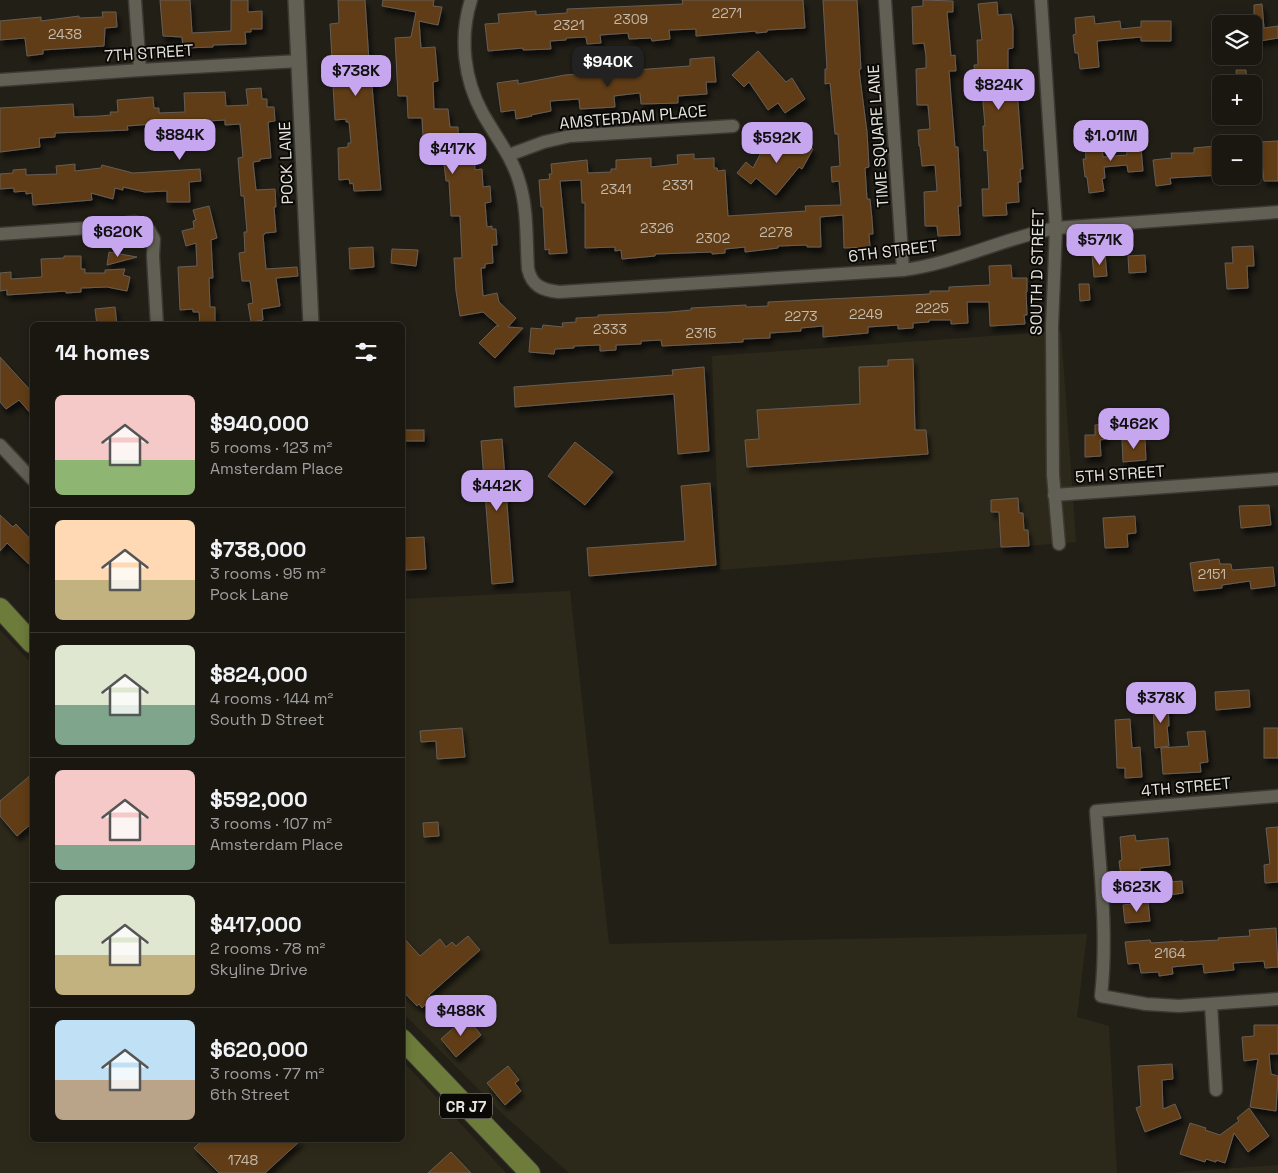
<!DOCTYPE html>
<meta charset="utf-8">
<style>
:root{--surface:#1a1711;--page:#27241f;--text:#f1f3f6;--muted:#9f9f9f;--line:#383631;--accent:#c7a6f0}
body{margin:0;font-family:"Space Grotesk",sans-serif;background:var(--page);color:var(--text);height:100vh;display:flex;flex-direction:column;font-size:19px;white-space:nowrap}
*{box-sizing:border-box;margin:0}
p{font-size:16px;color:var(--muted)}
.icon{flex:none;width:28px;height:28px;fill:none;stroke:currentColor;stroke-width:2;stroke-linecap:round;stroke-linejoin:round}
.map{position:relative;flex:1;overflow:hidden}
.side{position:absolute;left:30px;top:322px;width:375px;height:820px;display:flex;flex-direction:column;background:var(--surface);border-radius:8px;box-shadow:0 2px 12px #0003,0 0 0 1px var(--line)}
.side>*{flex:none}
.controls{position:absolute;left:1212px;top:15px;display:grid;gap:10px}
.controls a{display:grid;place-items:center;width:50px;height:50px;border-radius:8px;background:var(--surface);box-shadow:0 2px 12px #0003,0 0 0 1px var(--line);font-size:25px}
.price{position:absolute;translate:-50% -42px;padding:0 11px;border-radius:10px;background:var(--accent);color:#111;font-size:16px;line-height:32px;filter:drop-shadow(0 1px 2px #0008)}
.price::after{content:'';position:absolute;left:50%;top:30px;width:15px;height:11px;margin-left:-8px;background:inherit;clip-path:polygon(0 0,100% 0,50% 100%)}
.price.on{background:#222;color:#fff}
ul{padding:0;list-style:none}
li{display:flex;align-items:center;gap:15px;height:125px;padding:0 25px}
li+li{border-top:1px solid var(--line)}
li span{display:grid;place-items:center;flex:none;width:140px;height:100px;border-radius:8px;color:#555}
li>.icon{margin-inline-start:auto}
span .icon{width:60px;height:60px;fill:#fffc;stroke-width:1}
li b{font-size:21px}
h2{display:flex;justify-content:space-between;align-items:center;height:60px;padding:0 25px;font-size:21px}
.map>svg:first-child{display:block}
.built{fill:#2d291a}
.building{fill:#613c14;stroke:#665e56;filter:url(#shadow)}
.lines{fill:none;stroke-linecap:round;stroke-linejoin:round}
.minor-casing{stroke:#3c3933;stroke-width:15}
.tertiary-casing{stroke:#3c3933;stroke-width:18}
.primary-casing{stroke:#3c3933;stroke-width:22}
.minor{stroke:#625f55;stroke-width:12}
.tertiary{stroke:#625f55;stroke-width:15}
.primary{stroke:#6d7b3b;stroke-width:20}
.labels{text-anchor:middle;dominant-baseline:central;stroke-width:4;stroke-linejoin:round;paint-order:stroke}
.number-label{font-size:14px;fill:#c3b9ab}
.shield{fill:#0a0906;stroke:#a3a29c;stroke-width:1}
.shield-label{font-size:15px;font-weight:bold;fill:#e4e3dd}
.street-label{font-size:16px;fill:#e4e3dd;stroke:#0a0906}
</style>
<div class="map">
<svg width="1278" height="1173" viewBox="0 0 1278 1173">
<defs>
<filter id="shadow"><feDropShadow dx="3" dy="5.5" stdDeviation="2.5" flood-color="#0009"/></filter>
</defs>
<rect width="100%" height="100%" fill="#221f17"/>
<g class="built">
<polygon points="1061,331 1076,542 720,570 712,356"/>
<polygon points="570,591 609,944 1087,934 1077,1017 1109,1026 1117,1173 569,1173 506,1117 403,1013 402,599"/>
<polygon points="0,630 32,664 32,1140 402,1140 403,1061 506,1173 0,1173"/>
<polygon points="1278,1165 1278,1173 1163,1173"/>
</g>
<g class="building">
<polygon points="160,0 190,0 192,33 231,31 231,0 248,0 248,12 262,11 262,29 251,29 251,32 245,32 246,44 213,45 213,47 183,48 182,37 163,36"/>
<polygon points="338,0 365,0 369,61 370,61 371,70 374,69 376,86 372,86 381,190 354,191 353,183 350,184 349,179 339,180 338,148 348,147 348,143 351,143 349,122 346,122 346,119 335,120 333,85 343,84 341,58 332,59 330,24 339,23"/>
<polygon points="383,0 434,0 433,6 442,7 438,25 419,21 421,48 435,47 438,81 433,82 434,109 448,109 450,127 458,127 459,157 474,156 475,170 482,169 483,187 490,186 491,202 485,203 487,227 492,226 492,229 496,229 497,245 492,245 493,263 485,264 485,268 481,268 483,296 497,293 499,302 516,318 508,327 523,328 495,358 479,343 496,326 499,326 483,312 460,316 456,291 454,258 462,258 460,216 451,216 449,181 446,181 443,155 424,156 422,118 408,118 407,96 398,96 395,38 411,37 416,12 382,6"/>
<polygon points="682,0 803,0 805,28 767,30 767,32 756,33 756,31 696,36 696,29 669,30 670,39 652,41 651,38 629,39 628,33 600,35 601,43 587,44 586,37 566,38 566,40 550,41 551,49 523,50 523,48 488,51 485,24 499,23 498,14 536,11 536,15 567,13 567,9 683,4"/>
<polygon points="823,0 857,0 861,69 859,70 867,132 869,167 865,168 867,199 870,199 872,219 873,234 869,234 870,247 844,248 843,215 820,217 821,247 807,247 807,245 778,246 778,248 745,252 745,247 725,249 725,253 712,254 712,252 655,254 655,256 622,259 621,250 615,251 615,247 585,248 585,203 582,203 581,180 560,181 567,253 549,254 549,249 545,250 543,207 541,207 539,180 550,179 549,174 552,174 551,164 587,160 588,173 611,172 611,169 616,169 616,160 651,158 651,167 678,164 677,155 694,154 694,159 714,158 714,168 717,168 718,171 725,170 728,216 806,211 805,206 841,205 839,181 832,182 831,167 840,166 838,134 835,134 830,83 825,84 825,69 827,69"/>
<polygon points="923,0 953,1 953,12 947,12 951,56 955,55 956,71 949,71 955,147 958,147 961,206 958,206 960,235 938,236 937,226 925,226 924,192 937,191 935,165 922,166 920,146 919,146 918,130 930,129 928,105 917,105 916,69 926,68 926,56 924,43 913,44 912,7 923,6"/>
<polygon points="997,2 998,15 1011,14 1013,27 1013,48 1008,49 1008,75 1016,75 1023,169 1020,169 1021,182 1018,182 1019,202 1006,203 1007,215 983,216 982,189 989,189 987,150 984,151 983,126 985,126 982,91 976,91 974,65 978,65 977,40 982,40 978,4"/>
<polygon points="1262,4 1264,28 1278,26 1278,38 1254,42 1254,5"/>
<polygon points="102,12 116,12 117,27 105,28 104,46 43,50 43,54 27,56 25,38 0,40 0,21 41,17 41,21 79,16 79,18 103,17"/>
<polygon points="1094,16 1095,24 1120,21 1121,29 1141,27 1141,21 1171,21 1171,41 1141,41 1141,37 1097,41 1099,67 1080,69 1078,53 1075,53 1073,35 1076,34 1075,18"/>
<polygon points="758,51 786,82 792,78 805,99 785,113 778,103 768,110 749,82 744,87 732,75"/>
<polygon points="714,57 716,82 706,82 707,94 678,96 678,103 641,104 640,93 630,94 614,96 615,107 580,109 579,99 550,101 551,111 531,115 532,116 516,119 515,110 501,112 497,83 518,80 518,84 565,75 690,66 690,59"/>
<polygon points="1236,70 1246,70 1247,84 1237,84"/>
<polygon points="261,88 262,99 267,99 267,107 274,107 275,121 268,122 271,158 260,159 260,161 253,162 256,190 275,189 276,207 274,207 276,232 265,233 265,234 263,235 266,269 297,267 298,276 276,278 280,306 262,309 263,320 251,322 248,304 253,303 250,281 242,281 239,253 245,252 244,232 247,232 244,196 241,196 238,158 243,157 240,124 225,125 225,120 191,122 191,126 152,129 152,124 127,126 128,130 55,133 55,137 39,138 40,147 0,152 0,108 73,104 74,117 100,116 111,115 110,112 118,112 117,100 153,97 154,108 159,108 159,113 185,112 184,93 225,92 226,106 248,105 246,89"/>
<polygon points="1125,136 1140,136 1143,171 1128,172 1127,165 1104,167 1105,178 1102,179 1104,191 1089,193 1087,177 1085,177 1083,159 1086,159 1085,145 1102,144 1103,157 1127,155"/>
<polygon points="792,137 813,149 802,169 799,167 776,195 756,178 751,184 737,173 746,162 753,168 767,141 777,144 780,138 788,143"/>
<polygon points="1278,141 1278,181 1264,181 1260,142"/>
<polygon points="1215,146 1216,153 1221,153 1221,175 1170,178 1171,184 1156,186 1153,160 1172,158 1171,153 1194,153 1194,148"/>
<polygon points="75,164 75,171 101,168 102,165 133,173 200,169 201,181 189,182 190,202 167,202 167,191 145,192 123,187 123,190 115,188 113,199 91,193 92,200 33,205 32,193 26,194 26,191 14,192 14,188 0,189 0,174 13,173 13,170 26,169 26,175 57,174 56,166"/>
<polygon points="209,206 217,238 211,240 213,278 209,278 210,307 215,307 215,324 200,325 199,312 193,312 193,309 180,310 178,267 197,266 196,243 186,246 182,231 194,228 193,221 196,220 193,210"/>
<polygon points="1253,246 1254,266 1247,266 1248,288 1227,289 1225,263 1233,263 1232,247"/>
<polygon points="373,247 374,267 350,269 349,248"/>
<polygon points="392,249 418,250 416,266 391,263"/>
<polygon points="109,252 137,257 107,265"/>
<polygon points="1105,254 1107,276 1094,277 1092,255"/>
<polygon points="1145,255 1146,272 1129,273 1128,256"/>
<polygon points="64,256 81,256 81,269 85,269 85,273 105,273 105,270 125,269 123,275 130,277 127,291 107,287 81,288 81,292 66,293 66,291 7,295 7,290 0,291 0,273 11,272 11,279 42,277 41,259 64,258"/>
<polygon points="1011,265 1012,278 1027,278 1027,292 1026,292 1027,315 1024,315 1025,324 990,326 989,302 967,302 968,323 951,324 951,320 929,320 929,322 913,323 913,328 898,329 898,325 868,327 868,333 823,337 823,326 801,328 801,331 770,333 770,338 743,339 743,342 662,346 661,340 641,341 641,344 616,345 616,350 600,351 600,345 574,346 574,348 555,349 554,354 529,352 531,328 542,329 543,325 563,327 562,323 576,322 576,318 598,317 598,315 670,312 691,310 691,308 746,305 746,307 768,306 768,302 930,294 930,291 949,291 949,287 990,285 989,266"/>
<polygon points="1079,284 1089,284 1090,300 1080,301"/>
<polygon points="115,307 117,325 97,325 95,309"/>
<polygon points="0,357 32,392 32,415 19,400 6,409 0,402"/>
<polygon points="913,359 915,430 926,430 928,454 747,467 745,440 759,439 757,410 860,404 859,367 888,366 888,360"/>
<polygon points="704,367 709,451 678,454 674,394 515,407 514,387 673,375 672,370"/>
<polygon points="1106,424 1106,439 1100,440 1101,456 1085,457 1085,435 1095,435 1095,425"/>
<rect x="403" y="430" width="21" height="11"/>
<polygon points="502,439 513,582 492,584 481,441"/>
<polygon points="1145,439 1146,460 1123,462 1122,440"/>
<polygon points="575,442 613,472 585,505 548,476"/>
<polygon points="710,483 716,565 589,576 587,548 685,541 681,486"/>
<polygon points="1018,498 1019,513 1023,513 1024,530 1028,530 1029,546 1001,547 999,512 991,512 991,500"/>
<polygon points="1269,505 1271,525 1241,528 1239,506"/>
<polygon points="0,515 13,527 16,524 32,541 32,567 7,543 0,551"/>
<polygon points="1135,516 1136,533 1127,534 1128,547 1105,548 1103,518"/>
<polygon points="424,537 426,569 406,570 404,538"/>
<polygon points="1219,559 1220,564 1231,564 1232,570 1273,567 1275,586 1251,589 1250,581 1222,585 1222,588 1194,591 1190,563"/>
<polygon points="1249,690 1250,707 1216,710 1215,692"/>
<polygon points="1168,702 1169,726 1167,726 1169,746 1155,748 1153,703"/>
<polygon points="1130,719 1132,748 1140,747 1142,777 1125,778 1125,768 1117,768 1115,720"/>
<polygon points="462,728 465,757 437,759 436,741 421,742 420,731"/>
<rect x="1264" y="728" width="14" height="30"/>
<polygon points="1205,731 1208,762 1200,763 1201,772 1163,774 1161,748 1189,746 1187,732"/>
<polygon points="32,774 32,823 17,836 0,816 0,801"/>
<polygon points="438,822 439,836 424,837 423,823"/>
<polygon points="1278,827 1278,882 1265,883 1264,865 1270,864 1266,828"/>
<polygon points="1135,835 1136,841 1168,838 1170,865 1140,868 1140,873 1121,876 1119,861 1122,860 1120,837"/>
<polygon points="1182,881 1183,893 1170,895 1169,882"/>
<polygon points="1148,902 1150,921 1125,923 1123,905"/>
<polygon points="1276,928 1278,967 1265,968 1264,961 1233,963 1234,970 1204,973 1203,964 1172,967 1173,974 1159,976 1159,972 1141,973 1139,963 1128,964 1125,942 1150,940 1151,943 1183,941 1183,942 1219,940 1218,938 1250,936 1249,930"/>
<polygon points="402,936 420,956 440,939 446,947 452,942 456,946 468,936 480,950 429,995 432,998 422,1008 419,1004 417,1006 402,990"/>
<polygon points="468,1019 481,1035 456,1057 441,1039 460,1022 462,1025"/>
<polygon points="1254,1025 1278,1025 1278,1054 1269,1054 1271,1074 1278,1076 1276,1111 1250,1107 1258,1059 1244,1061 1242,1037 1254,1036"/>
<polygon points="1172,1064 1173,1079 1162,1080 1163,1109 1175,1104 1181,1118 1145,1132 1136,1108 1141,1106 1138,1066"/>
<polygon points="508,1066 519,1080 515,1083 521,1091 505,1105 487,1083"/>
<polygon points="1249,1108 1269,1136 1248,1152 1234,1133 1225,1163 1216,1160 1216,1162 1206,1159 1205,1162 1180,1154 1190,1123 1206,1128 1205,1130 1220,1135 1239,1121 1237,1118"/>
<polygon points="203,1140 301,1140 265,1173 219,1173 194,1148"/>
<polygon points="451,1152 471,1173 428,1173"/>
</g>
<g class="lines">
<g class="minor-casing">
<g id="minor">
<polyline points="135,0 140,70"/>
<path d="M471 0C459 38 464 80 483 114 496 137 512 157 519 181 528 209 526 241 528 269 532 286 542 290 559 292L903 270C956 263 1004 238 1056 228L1278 212"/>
<polyline points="885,0 903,270"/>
<polyline points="1041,0 1056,228 1052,326 1053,475 1059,544"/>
<polyline points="0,80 140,70 300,61"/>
<polyline points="509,155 544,142 570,136 733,126"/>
<polyline points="0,234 88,228 117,225 127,223 135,222 145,226 149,230 154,239 153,256 157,325"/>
<polyline points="0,445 32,479"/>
<polyline points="1054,495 1278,479"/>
<path d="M1278 796 1096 811C1100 872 1108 934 1101 996L1146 1004 1179 1006 1278 999"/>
<polyline points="1211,1004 1216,1090"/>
</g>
</g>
<g class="tertiary-casing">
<polyline id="tertiary" points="296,0 311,325"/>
</g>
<g class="primary-casing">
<g id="primary">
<polyline points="0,608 32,643"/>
<polyline points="402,1039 530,1173"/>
</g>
</g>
<use href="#minor" class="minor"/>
<use href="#tertiary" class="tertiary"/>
<use href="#primary" class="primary"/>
</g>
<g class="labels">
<g class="number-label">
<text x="727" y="13">2271</text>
<text x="631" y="19">2309</text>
<text x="569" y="25">2321</text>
<text x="65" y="34">2438</text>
<text x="678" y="185">2331</text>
<text x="616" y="189">2341</text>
<text x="657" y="228">2326</text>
<text x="776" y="232">2278</text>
<text x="713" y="238">2302</text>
<text x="932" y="308">2225</text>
<text x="866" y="314">2249</text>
<text x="801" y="316">2273</text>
<text x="610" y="329">2333</text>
<text x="701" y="333">2315</text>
<text x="1212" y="574">2151</text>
<text x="1170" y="953">2164</text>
<text x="243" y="1160">1748</text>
</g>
<rect class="shield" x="440" y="1093.5" width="52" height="25" rx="4"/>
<g class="shield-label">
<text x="466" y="1106">CR J7</text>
</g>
<g class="street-label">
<text transform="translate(149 53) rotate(-4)">7TH STREET</text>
<text transform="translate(633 117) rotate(-5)">AMSTERDAM PLACE</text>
<text transform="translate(878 136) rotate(-94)">TIME SQUARE LANE</text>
<text transform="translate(286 163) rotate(-92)">POCK LANE</text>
<text transform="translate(893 251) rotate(-7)">6TH STREET</text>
<text transform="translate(1037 272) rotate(-89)">SOUTH D STREET</text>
<text transform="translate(1120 474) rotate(-4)">5TH STREET</text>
<text transform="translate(1186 787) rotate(-5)">4TH STREET</text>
</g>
</g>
</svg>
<div class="controls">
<a><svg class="icon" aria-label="layers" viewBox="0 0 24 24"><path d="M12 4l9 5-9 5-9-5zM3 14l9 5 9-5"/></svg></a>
<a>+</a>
<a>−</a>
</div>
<b class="price on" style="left:608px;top:88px">$940K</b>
<b class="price" style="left:356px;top:97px">$738K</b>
<b class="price" style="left:999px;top:111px">$824K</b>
<b class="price" style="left:180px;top:161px">$884K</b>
<b class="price" style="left:1111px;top:162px">$1.01M</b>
<b class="price" style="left:777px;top:164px">$592K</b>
<b class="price" style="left:453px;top:175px">$417K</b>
<b class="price" style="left:118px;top:258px">$620K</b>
<b class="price" style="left:1100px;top:266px">$571K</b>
<b class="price" style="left:1134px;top:450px">$462K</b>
<b class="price" style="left:497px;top:512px">$442K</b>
<b class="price" style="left:1161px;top:724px">$378K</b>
<b class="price" style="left:1137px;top:913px">$623K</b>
<b class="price" style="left:461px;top:1037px">$488K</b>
<section class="side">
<h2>14 homes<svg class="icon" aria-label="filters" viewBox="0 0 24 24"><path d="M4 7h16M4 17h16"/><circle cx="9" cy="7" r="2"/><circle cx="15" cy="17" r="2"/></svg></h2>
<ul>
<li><span style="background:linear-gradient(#f6c9c9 65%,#8fb573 0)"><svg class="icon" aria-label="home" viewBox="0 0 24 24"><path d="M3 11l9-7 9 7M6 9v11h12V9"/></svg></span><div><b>$940,000</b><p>5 rooms · 123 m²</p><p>Amsterdam Place</p></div></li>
<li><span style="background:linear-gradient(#ffd9b3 60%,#c2b280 0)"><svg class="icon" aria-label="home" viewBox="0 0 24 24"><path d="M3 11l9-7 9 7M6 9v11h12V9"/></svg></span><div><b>$738,000</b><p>3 rooms · 95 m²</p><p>Pock Lane</p></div></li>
<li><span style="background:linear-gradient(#dfe7d0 60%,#7fa58c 0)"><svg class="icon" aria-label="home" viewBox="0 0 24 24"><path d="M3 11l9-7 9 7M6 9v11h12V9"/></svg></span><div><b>$824,000</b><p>4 rooms · 144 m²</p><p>South D Street</p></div></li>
<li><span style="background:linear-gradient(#f6c9c9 75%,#7fa58c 0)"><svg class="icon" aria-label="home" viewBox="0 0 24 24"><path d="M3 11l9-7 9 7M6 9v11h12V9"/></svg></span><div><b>$592,000</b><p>3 rooms · 107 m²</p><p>Amsterdam Place</p></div></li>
<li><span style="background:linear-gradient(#dfe7d0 60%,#c2b280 0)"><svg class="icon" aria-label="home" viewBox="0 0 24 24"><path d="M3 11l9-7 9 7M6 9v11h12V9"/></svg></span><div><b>$417,000</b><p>2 rooms · 78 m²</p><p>Skyline Drive</p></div></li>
<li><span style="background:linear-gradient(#bfe0f5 60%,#b9a48a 0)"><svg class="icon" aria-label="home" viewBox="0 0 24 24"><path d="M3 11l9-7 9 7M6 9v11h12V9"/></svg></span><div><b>$620,000</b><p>3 rooms · 77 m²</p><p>6th Street</p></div></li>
</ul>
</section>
</div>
